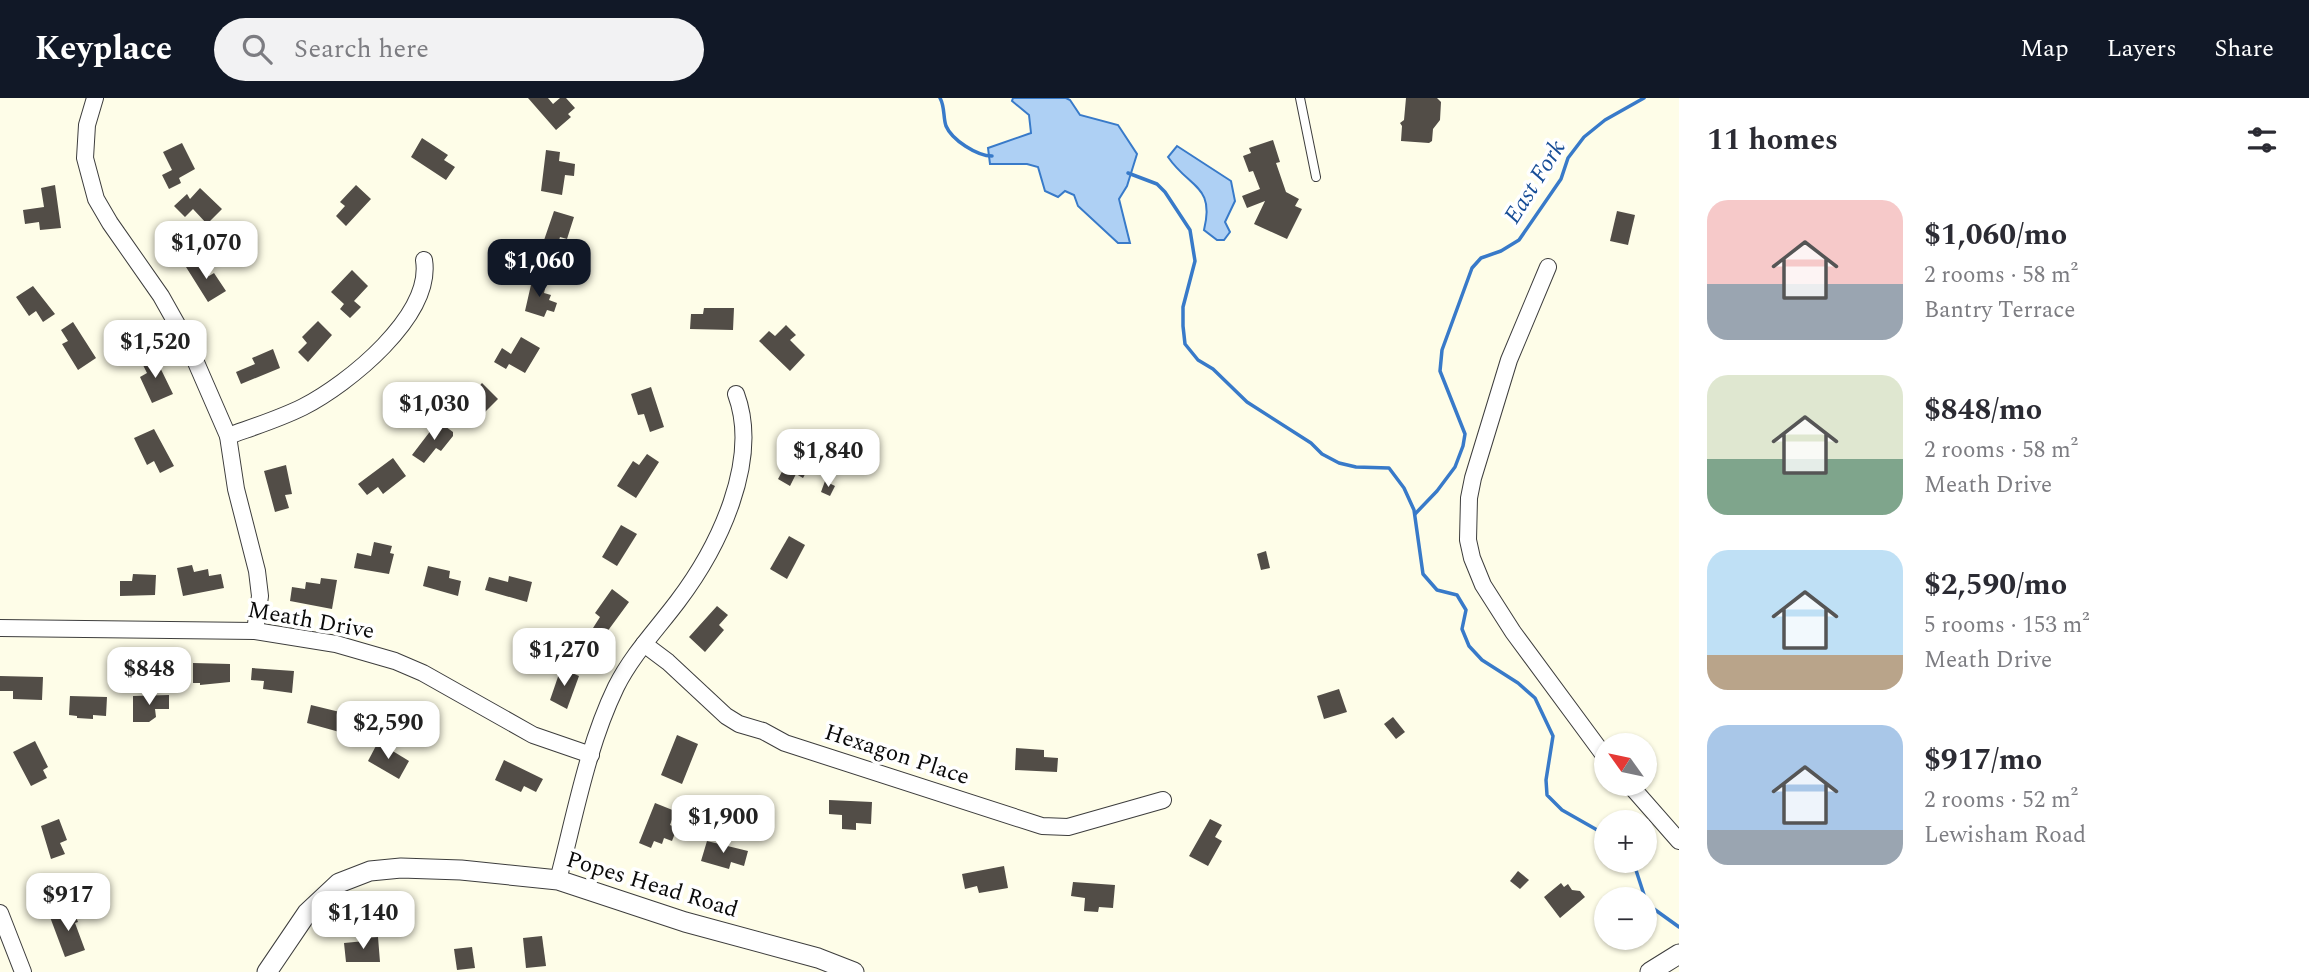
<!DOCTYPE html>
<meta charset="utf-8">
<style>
:root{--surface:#fff;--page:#f2f2f3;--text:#2b2b33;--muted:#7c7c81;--accent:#111827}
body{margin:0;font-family:Spectral,serif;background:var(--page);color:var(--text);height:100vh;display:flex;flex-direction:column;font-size:26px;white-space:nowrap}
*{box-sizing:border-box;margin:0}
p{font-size:23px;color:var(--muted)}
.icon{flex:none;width:38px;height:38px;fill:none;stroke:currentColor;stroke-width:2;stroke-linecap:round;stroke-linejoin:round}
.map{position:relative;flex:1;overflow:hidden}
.side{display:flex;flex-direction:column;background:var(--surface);width:630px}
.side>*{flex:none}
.needle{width:46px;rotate:303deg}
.buttons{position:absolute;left:1594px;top:635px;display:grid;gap:14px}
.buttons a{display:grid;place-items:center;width:63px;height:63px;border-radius:50%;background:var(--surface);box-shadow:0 2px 5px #0004;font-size:35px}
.price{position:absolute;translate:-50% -60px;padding:0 16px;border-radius:14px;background:#fff;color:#222;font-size:23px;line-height:46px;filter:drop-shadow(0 2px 4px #0008)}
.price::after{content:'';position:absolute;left:50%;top:42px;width:21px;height:16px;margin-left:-10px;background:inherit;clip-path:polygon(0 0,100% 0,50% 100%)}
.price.on{background:var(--accent);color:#fff}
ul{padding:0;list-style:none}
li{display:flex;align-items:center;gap:21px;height:175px;padding:0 28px}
li span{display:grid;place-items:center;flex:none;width:196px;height:140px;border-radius:21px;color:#555}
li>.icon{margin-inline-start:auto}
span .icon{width:84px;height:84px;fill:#fffc;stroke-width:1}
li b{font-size:30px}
h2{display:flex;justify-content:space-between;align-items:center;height:84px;padding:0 28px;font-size:30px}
header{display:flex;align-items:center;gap:42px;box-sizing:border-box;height:98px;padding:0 35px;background:var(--accent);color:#fff}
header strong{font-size:33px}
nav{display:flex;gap:38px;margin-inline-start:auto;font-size:24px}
.search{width:490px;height:63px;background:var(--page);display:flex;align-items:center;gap:18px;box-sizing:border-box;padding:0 24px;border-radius:38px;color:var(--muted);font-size:26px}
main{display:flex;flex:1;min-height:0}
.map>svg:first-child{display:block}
.water{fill:#aed0f4;stroke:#387ac9;stroke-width:2}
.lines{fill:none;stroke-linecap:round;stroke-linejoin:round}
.stream{stroke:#387ac9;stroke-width:3.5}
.building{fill:#524d47}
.service-casing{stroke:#3d3d3d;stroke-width:10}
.minor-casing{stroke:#3d3d3d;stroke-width:18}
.tertiary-casing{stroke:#3d3d3d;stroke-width:21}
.service{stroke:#fff;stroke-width:8}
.minor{stroke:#fff;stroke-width:16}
.tertiary{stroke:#fff;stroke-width:19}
.labels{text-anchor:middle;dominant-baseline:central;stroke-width:7;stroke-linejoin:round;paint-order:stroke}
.street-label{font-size:23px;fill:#0a0a0a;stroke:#fff}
.water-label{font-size:24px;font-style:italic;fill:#184e97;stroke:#fff}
</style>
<header>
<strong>Keyplace</strong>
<div class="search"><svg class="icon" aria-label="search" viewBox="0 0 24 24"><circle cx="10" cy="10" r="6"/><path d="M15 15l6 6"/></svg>Search here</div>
<nav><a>Map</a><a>Layers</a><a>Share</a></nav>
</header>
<main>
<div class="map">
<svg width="1679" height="874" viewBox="0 0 1679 874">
<rect width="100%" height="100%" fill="#fefde8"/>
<g class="water">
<polygon points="1013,0 1066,0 1070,2 1080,17 1118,27 1137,56 1127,88 1119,101 1130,145 1118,145 1078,108 1074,97 1065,93 1058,99 1045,93 1038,69 1027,66 990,66 988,50 1031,35 1029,17 1012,3"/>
<path d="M1177 48 1231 83 1235 103 1225 124 1230 134 1224 142H1217L1204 132C1215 87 1190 91 1168 59Z"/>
</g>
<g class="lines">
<g class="stream">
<path d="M940 0C945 9 943 19 946 28 952 42 977 58 992 58"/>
<polyline points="1128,75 1157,86 1165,94 1190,132 1195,163 1183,209 1183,228 1185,246 1198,262 1213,271 1247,304 1311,345 1322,356 1339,365 1356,369 1389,370 1404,390 1414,412 1423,476 1437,492 1457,497 1466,512 1462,531 1469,548 1482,562 1518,585 1535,600 1553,638 1546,682 1547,697 1562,712 1606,737"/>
<polyline points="1415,416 1437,393 1455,369 1463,348 1465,336 1440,273 1442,252 1472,170 1481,160 1501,153 1519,142 1561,81 1568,60 1584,39 1605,22 1644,0"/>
<polyline points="1633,763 1647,806 1679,829"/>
</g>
</g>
<g class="building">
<polygon points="528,0 548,0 553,6 560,0 566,0 575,10 568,16 571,19 556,32"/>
<polygon points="1406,0 1437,0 1441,4 1440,22 1433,31 1432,43 1429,45 1401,43 1402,28 1400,25 1404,22"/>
<polygon points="422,40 448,57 444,62 455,69 446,82 411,59"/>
<polygon points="1273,42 1280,64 1276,65 1286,94 1299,101 1295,108 1302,111 1287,141 1254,126 1265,103 1247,110 1242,98 1260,91 1253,73 1249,74 1243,58 1251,55 1249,50"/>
<polygon points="182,45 195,71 179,80 181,85 169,91 162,77 172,72 163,54"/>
<polygon points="546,52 560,54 559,63 575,66 574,78 565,77 562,97 541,93"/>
<polygon points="55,87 61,130 40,132 39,124 25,126 23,112 44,109 41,90"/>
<polygon points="356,87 371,101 346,128 336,118 345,108 340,104"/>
<polygon points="200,90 222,111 207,126 193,111 185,119 174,108 187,96 190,101"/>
<polygon points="554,113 574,119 567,141 560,139 556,152 542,148"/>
<polygon points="1617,113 1635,117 1628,147 1610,143"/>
<polygon points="198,161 209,178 214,175 226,193 208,204 186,169"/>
<polygon points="352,172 368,188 354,203 361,209 350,220 340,211 344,206 331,194"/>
<polygon points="533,178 547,183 544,195 551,197 549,202 557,205 554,214 547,212 544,219 525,213"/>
<polygon points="33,188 55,216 43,224 36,213 29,218 16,199"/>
<polygon points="704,210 734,210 733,232 690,231 691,216 703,216"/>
<polygon points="318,223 332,237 308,264 298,254 307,245 302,239"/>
<polygon points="73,224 96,260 78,272 62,246 68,243 61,232"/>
<polygon points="786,227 796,237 790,242 805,257 790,273 759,243 769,233 775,238"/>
<polygon points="521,239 540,250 525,275 509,266 506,271 494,264 502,250 511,256"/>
<polygon points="273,251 280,270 241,286 236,274 255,266 252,260"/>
<polygon points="154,257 173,296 152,305 140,279 147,275 141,263"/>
<polygon points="482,285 498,301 477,322 465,310 460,314 450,304 460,293 468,300"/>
<polygon points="651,289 664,329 650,334 644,316 638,317 631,296"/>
<polygon points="438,323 453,334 453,338 441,353 436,350 424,365 412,357"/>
<polygon points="154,331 174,368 160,375 154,363 147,367 134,340"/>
<polygon points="798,344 817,354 803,380 796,376 790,388 778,381"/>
<polygon points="647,356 659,364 636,400 617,388 633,363 639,367"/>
<polygon points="393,360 406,378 383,396 378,389 367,397 358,386"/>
<polygon points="286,367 292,396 285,397 289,410 275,414 264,373"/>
<polygon points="825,383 835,388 830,398 821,394"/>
<polygon points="621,427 637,436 617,468 602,459"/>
<polygon points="789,438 805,447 787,481 770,471"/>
<polygon points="374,444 392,448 390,455 394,456 389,476 354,470 357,455 371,458"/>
<polygon points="1266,453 1270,470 1261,472 1257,456"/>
<polygon points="192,467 194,474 208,471 209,478 221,476 224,490 183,498 177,470"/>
<polygon points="428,468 450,473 449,480 461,483 458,498 423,488"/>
<polygon points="133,476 156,477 155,497 120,498 120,483 132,483"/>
<polygon points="509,478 532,484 527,504 485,492 489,479 508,484"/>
<polygon points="321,480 337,482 332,511 290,503 292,489 305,491 306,484 320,486"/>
<polygon points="612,491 629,504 604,538 593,530 600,519 595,515"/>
<polygon points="717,508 728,517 719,527 724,532 705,554 689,539"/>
<polygon points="193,565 230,566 230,584 200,587 200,585 193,585"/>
<polygon points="252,570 294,573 292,595 263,591 264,583 251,582"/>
<polygon points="561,570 579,578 567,611 550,602"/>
<polygon points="0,578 43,579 42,602 13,601 13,593 0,593"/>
<polygon points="1339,591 1347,614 1324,621 1317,598"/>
<polygon points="169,597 169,611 155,611 156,619 149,624 133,624 133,598"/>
<polygon points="70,598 107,599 106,618 93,617 93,621 77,620 77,618 69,617"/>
<polygon points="311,607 348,616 343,635 307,625"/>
<polygon points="1393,619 1405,634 1396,641 1384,626"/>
<polygon points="677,637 698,646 682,686 661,677"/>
<polygon points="35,643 48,669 43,672 47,680 31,688 13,654"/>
<polygon points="378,644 409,663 399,681 368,663"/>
<polygon points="1016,650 1044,652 1044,659 1058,660 1057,674 1015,672"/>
<polygon points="504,662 543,681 536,694 524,688 521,694 495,682"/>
<polygon points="829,702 872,704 871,726 856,725 856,732 842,731 842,717 829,716"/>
<polygon points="655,705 675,713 670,727 677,730 672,743 664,740 662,746 654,743 651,750 639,745"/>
<polygon points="59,721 67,742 60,745 65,756 51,761 41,728"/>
<polygon points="1210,721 1222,727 1215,739 1222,743 1208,768 1189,758"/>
<polygon points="707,743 748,753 744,768 731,764 729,771 701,763"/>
<polygon points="1004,768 1008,790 979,795 977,788 965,791 962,776"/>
<polygon points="1518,773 1529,782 1520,791 1510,783"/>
<polygon points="1073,784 1115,787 1113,810 1099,809 1098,814 1084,813 1085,800 1071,798"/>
<polygon points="1561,785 1564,789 1568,786 1572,792 1580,793 1585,799 1560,820 1544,799"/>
<polygon points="64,814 65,817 74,814 78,824 75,825 85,852 65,859 50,819"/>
<polygon points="542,838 546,868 526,870 523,840"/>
<polygon points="378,839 380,864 346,864 344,845 365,843 365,840"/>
<polygon points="472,849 475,870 457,872 454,851"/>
</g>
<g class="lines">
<g class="service-casing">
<polyline id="service" points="1300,0 1316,79"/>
</g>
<g class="minor-casing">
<g id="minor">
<polyline points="95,0 87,27 85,60 96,101 110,125 161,198 188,246 228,338 236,391 257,473 260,498 255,533"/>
<polyline points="1548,169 1509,262 1473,380 1469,400 1468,442 1472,460 1483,487 1513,534 1606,660"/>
<path d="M228 338C253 329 279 321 303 309 348 286 433 218 424 162"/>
<polyline points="0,530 255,533 336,546 395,563 423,575 533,637 591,657"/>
<polyline points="644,546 668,564 726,618 739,626 763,633 785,645 1042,728 1068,729 1163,702"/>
<polyline points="1629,686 1679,743"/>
<path d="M558 782C575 718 587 649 616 589 632 557 657 531 678 503 718 450 761 363 736 296"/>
<polyline points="0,815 23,874"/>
</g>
</g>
<g class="tertiary-casing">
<g id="tertiary">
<polyline points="267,874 307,815 339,785 370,773 401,770 461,772 558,782 685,824 818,860 854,874"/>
<polyline points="1650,874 1679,856"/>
</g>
</g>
<use href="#service" class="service"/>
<use href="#minor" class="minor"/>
<use href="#tertiary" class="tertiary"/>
</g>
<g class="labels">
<g class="street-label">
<text transform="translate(311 523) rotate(10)">Meath Drive</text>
<text transform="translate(897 657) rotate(18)">Hexagon Place</text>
<text transform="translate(652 787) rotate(17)">Popes Head Road</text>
</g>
<g class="water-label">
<text transform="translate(1535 84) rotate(-58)">East Fork</text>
</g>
</g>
</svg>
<div class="buttons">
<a><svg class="needle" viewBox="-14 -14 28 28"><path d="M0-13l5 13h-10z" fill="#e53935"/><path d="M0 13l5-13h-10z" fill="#7c7c81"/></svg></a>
<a>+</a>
<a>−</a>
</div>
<b class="price" style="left:206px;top:183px">$1,070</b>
<b class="price on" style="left:539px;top:201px">$1,060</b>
<b class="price" style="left:155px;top:282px">$1,520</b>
<b class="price" style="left:434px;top:344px">$1,030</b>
<b class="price" style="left:828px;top:391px">$1,840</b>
<b class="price" style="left:564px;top:590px">$1,270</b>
<b class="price" style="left:149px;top:609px">$848</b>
<b class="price" style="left:388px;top:663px">$2,590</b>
<b class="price" style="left:723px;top:757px">$1,900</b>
<b class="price" style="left:68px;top:835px">$917</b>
<b class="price" style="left:363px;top:853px">$1,140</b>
</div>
<section class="side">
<h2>11 homes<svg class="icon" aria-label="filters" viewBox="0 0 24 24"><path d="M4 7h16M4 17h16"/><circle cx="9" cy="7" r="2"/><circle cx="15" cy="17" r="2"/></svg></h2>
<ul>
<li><span style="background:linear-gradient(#f6c9c9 60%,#9aa5b1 0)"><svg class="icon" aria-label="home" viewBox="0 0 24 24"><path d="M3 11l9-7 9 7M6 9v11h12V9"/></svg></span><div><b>$1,060/mo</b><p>2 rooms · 58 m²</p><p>Bantry Terrace</p></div></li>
<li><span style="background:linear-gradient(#dfe7d0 60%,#7fa58c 0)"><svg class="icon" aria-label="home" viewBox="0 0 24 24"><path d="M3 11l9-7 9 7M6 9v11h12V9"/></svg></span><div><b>$848/mo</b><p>2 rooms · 58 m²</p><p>Meath Drive</p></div></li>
<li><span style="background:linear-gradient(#bfe0f5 75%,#b9a48a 0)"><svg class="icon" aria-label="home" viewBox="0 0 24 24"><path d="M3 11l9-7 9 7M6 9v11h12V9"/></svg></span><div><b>$2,590/mo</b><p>5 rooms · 153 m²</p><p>Meath Drive</p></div></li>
<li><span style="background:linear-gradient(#a9c7e8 75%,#9aa5b1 0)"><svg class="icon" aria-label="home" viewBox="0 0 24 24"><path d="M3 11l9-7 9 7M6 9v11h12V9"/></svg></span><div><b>$917/mo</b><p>2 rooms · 52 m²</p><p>Lewisham Road</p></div></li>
</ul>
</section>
</main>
